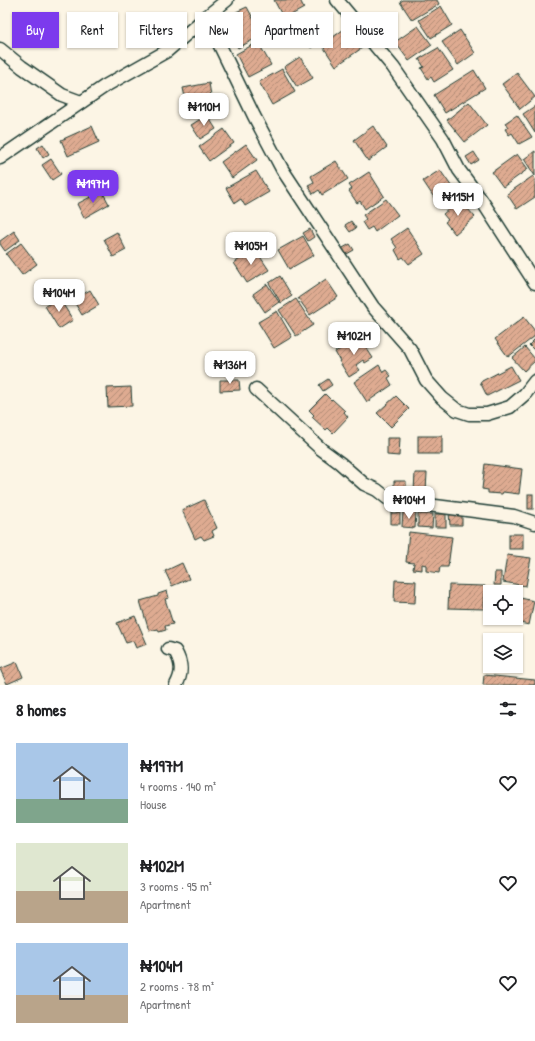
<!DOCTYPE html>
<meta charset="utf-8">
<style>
:root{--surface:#fff;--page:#f6f6f6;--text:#202124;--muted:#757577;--accent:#7c3aed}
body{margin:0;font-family:"Patrick Hand",sans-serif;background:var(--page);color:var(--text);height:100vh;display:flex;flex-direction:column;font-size:15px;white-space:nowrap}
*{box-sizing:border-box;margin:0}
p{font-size:13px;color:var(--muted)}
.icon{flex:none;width:22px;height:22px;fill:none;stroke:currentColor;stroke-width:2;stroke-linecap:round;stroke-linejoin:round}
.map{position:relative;height:685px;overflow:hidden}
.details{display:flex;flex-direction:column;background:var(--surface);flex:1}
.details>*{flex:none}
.hud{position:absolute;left:12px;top:12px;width:511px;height:36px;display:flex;gap:8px}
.fabs{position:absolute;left:483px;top:585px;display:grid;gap:8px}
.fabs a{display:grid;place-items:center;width:40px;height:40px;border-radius:0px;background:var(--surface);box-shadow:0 1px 3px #0004;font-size:20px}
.price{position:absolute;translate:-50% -34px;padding:0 9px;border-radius:8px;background:#fff;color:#222;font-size:13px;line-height:26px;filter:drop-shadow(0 1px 2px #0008)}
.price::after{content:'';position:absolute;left:50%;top:24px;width:12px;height:9px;margin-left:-6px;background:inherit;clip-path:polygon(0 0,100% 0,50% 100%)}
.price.on{background:var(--accent);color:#fff}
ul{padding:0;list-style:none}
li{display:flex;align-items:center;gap:12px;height:100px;padding:0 16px}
li span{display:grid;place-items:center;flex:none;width:112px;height:80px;border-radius:0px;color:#555}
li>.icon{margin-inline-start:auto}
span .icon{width:48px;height:48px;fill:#fffc;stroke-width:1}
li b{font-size:17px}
h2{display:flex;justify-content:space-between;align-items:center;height:48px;padding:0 16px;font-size:17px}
.pill{padding:0 14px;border-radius:0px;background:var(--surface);box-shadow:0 1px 3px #0004;font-size:14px;line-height:36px}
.pill.on{background:var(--accent);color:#fff}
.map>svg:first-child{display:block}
.building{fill:url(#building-hatch);stroke:#1f3d34}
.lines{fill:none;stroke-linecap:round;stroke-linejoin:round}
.street-casing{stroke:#1f3d34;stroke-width:15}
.street{stroke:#fcf5e5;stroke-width:12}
</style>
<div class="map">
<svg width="535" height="685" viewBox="0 0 535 685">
<defs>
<pattern id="building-hatch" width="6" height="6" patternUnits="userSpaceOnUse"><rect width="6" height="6" fill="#deab91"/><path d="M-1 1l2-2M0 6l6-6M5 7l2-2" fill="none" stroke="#b38c77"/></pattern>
</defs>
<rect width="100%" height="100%" fill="#fcf5e5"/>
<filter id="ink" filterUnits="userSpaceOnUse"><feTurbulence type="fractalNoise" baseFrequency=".025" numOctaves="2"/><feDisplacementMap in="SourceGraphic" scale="8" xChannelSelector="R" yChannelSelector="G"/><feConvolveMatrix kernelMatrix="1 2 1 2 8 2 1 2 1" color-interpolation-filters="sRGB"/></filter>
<g filter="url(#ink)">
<g class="building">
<polygon points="274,0 300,0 304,8 284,19"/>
<polygon points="403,0 437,0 439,4 412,20 400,2"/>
<polygon points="441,6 452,25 431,38 419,20"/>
<polygon points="247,7 262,35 238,48 226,27 240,20 236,12"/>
<polygon points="418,26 432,45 409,61 395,42"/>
<polygon points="347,27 362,48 336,66 322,45"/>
<polygon points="314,28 323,38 311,48 302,38"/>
<polygon points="460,30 475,53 458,65 442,42"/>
<polygon points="258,42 271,65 248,77 236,54"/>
<polygon points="438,48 453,70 434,82 431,77 428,79 421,68 424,67 419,59"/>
<polygon points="300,57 313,78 297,87 284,67"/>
<polygon points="282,69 295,92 272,105 259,82"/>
<polygon points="474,70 485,88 445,113 434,95"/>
<polygon points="517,73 535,97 520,109 502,84"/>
<polygon points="209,83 212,102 187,107 183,88"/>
<polygon points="469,102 487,125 465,142 447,120"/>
<polygon points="535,106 535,133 523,114"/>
<polygon points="207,115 216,129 200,139 191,125"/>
<polygon points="517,115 532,137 519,144 512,133 509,135 505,129 508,127 505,123"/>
<polygon points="92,126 99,142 68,156 61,140"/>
<polygon points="373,126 387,147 368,161 354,140"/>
<polygon points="224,129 234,143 209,161 199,147"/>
<polygon points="43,144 49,154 43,158 37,148"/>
<polygon points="246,144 257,160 232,178 221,162"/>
<polygon points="535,151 535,176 524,159"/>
<polygon points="474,152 479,160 471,165 466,157"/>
<polygon points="517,154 528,169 503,187 492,172"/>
<polygon points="51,159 61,174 52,180 42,165"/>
<polygon points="336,161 348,179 322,195 319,190 313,194 308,185 314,182 311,176"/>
<polygon points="440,170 454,190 437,202 423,181"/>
<polygon points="256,171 269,192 245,206 241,199 235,203 226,188"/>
<polygon points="369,172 384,196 365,209 360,201 357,203 349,191 352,189 349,185"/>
<polygon points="533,176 535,179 535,197 517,209 507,194"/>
<polygon points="102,191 109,204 84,218 77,204"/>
<polygon points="386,199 398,215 375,232 372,227 367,230 362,222 366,219 363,215"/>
<polygon points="460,200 475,217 455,234 445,222 448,220 443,214"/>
<polygon points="351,221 356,228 350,232 345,225"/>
<polygon points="407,228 424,254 409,264 403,257 400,259 395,250 397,248 391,239"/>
<polygon points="310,229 314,237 308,241 303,233"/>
<polygon points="14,231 20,240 5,251 0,244 0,241"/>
<polygon points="117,232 126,250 113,257 104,239"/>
<polygon points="303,236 314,255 289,269 278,250"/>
<polygon points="21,243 37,264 22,275 6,254"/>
<polygon points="350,244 354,250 345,255 341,249"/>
<polygon points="255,249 269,270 247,283 234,263"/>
<polygon points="280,276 292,296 281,303 269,283"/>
<polygon points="326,279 338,297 310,315 298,298"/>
<polygon points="267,284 279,302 265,312 253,294"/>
<polygon points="90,290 99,305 82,315 73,300"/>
<polygon points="59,298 73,320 59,329 45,306"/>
<polygon points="296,299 313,325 296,336 279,310"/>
<polygon points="277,311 292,337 274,348 258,322"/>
<polygon points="524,317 535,331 535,336 508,357 495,339"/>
<polygon points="360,337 364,343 368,341 371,347 367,349 373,358 365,363 363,360 356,365 360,370 349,377 339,361 340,361 335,352"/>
<polygon points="535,339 535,351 529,345"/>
<polygon points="525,347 535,359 535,361 524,371 512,358"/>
<polygon points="379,365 383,372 386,370 391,376 388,378 392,385 367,402 354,382"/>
<polygon points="511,366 519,380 487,396 480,382"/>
<polygon points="328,379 332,385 323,391 319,385"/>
<polygon points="220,380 239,380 240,390 220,391"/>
<polygon points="131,387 132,406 108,407 107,388"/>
<polygon points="325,394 331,400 332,399 345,411 344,412 348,417 333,433 328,428 326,430 312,417 314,415 309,410"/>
<polygon points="396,396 409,409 391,427 377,413"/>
<rect x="418" y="436" width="24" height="18"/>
<polygon points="387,438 400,438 399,456 387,455"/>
<polygon points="485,464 522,469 519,494 503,492 502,494 488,493 488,490 482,489"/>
<polygon points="415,473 427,473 426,491 414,491"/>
<polygon points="394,481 406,481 406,490 394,489"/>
<rect x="528" y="494" width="5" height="15"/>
<polygon points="204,500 217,528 212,531 214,536 204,540 201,536 195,539 182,510"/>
<polygon points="403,511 416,512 415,528 402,527"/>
<polygon points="462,512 462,525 450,525 449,513"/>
<rect x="391" y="513" width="9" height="11"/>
<polygon points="418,514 433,514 432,528 418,527"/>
<rect x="435" y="514" width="11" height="13"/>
<polygon points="409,532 452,537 448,567 440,567 439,573 426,571 426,565 422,564 422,570 413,569 414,563 406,562"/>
<rect x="509" y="534" width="14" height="15"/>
<polygon points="507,555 531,558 526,586 503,582"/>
<polygon points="182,563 189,579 172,586 165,571"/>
<polygon points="495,572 501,572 501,585 494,585"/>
<polygon points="395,580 416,581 415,603 394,602"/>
<polygon points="449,585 485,586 484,609 448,608"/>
<polygon points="167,591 169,598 165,599 173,624 165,626 166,630 159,632 158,629 149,631 140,601 158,596 158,594"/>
<polygon points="516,597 534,601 529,625 496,618 516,618"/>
<polygon points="135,616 147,644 136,648 133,641 126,643 117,623"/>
<polygon points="17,662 23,677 7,684 0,669"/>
<polygon points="484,675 535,680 535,685 483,685"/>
</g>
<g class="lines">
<g class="street-casing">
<g id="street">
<polyline points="337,0 393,67 443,139 459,170 482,201 535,283"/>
<polyline points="206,17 254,116 282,169 373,307 410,349 426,380 442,398 457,410 469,414 487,414 510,407 525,394 535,381"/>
<polyline points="0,49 22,67 62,95 81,102"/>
<polyline points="0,158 105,86 167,51 206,17 227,0"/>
<polyline points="256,389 321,449 340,463 364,484 377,490 387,498 404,502 514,516 535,523"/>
<path d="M168 649 175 651C182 663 183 673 176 685"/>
</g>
</g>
<use href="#street" class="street"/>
</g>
</g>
</svg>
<div class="fabs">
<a><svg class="icon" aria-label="locate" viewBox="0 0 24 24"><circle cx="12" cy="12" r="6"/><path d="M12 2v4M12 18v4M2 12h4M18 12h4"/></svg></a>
<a><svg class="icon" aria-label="layers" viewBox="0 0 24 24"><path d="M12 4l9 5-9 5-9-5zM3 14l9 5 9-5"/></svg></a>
</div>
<b class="price" style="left:204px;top:127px">₦110M</b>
<b class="price on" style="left:93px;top:204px">₦197M</b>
<b class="price" style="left:458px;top:217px">₦115M</b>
<b class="price" style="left:251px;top:266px">₦105M</b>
<b class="price" style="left:59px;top:313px">₦104M</b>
<b class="price" style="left:354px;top:356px">₦102M</b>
<b class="price" style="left:230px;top:385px">₦136M</b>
<b class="price" style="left:409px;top:520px">₦104M</b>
<div class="hud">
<a class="pill on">Buy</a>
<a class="pill">Rent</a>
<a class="pill">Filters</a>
<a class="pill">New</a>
<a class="pill">Apartment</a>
<a class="pill">House</a>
</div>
</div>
<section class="details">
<h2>8 homes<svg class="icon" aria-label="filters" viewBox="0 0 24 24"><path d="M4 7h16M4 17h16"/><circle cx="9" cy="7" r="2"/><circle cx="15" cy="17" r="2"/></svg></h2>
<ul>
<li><span style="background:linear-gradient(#a9c7e8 70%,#7fa58c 0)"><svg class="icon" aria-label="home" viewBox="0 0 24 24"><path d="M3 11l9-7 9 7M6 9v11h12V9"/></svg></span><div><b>₦197M</b><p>4 rooms · 140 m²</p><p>House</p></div><svg class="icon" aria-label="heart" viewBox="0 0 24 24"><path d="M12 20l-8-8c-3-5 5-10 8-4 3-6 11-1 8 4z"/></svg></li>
<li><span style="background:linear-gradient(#dfe7d0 60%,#b9a48a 0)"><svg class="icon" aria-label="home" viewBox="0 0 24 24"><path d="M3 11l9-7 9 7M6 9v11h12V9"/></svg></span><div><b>₦102M</b><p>3 rooms · 95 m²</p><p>Apartment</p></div><svg class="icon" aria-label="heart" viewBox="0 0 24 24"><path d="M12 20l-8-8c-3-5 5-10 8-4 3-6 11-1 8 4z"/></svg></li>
<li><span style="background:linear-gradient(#a9c7e8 65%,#b9a48a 0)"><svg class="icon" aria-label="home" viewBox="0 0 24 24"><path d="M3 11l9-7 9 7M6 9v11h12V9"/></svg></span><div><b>₦104M</b><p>2 rooms · 78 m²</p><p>Apartment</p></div><svg class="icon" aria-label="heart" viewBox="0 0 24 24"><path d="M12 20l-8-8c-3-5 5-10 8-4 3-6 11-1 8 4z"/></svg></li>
</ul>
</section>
